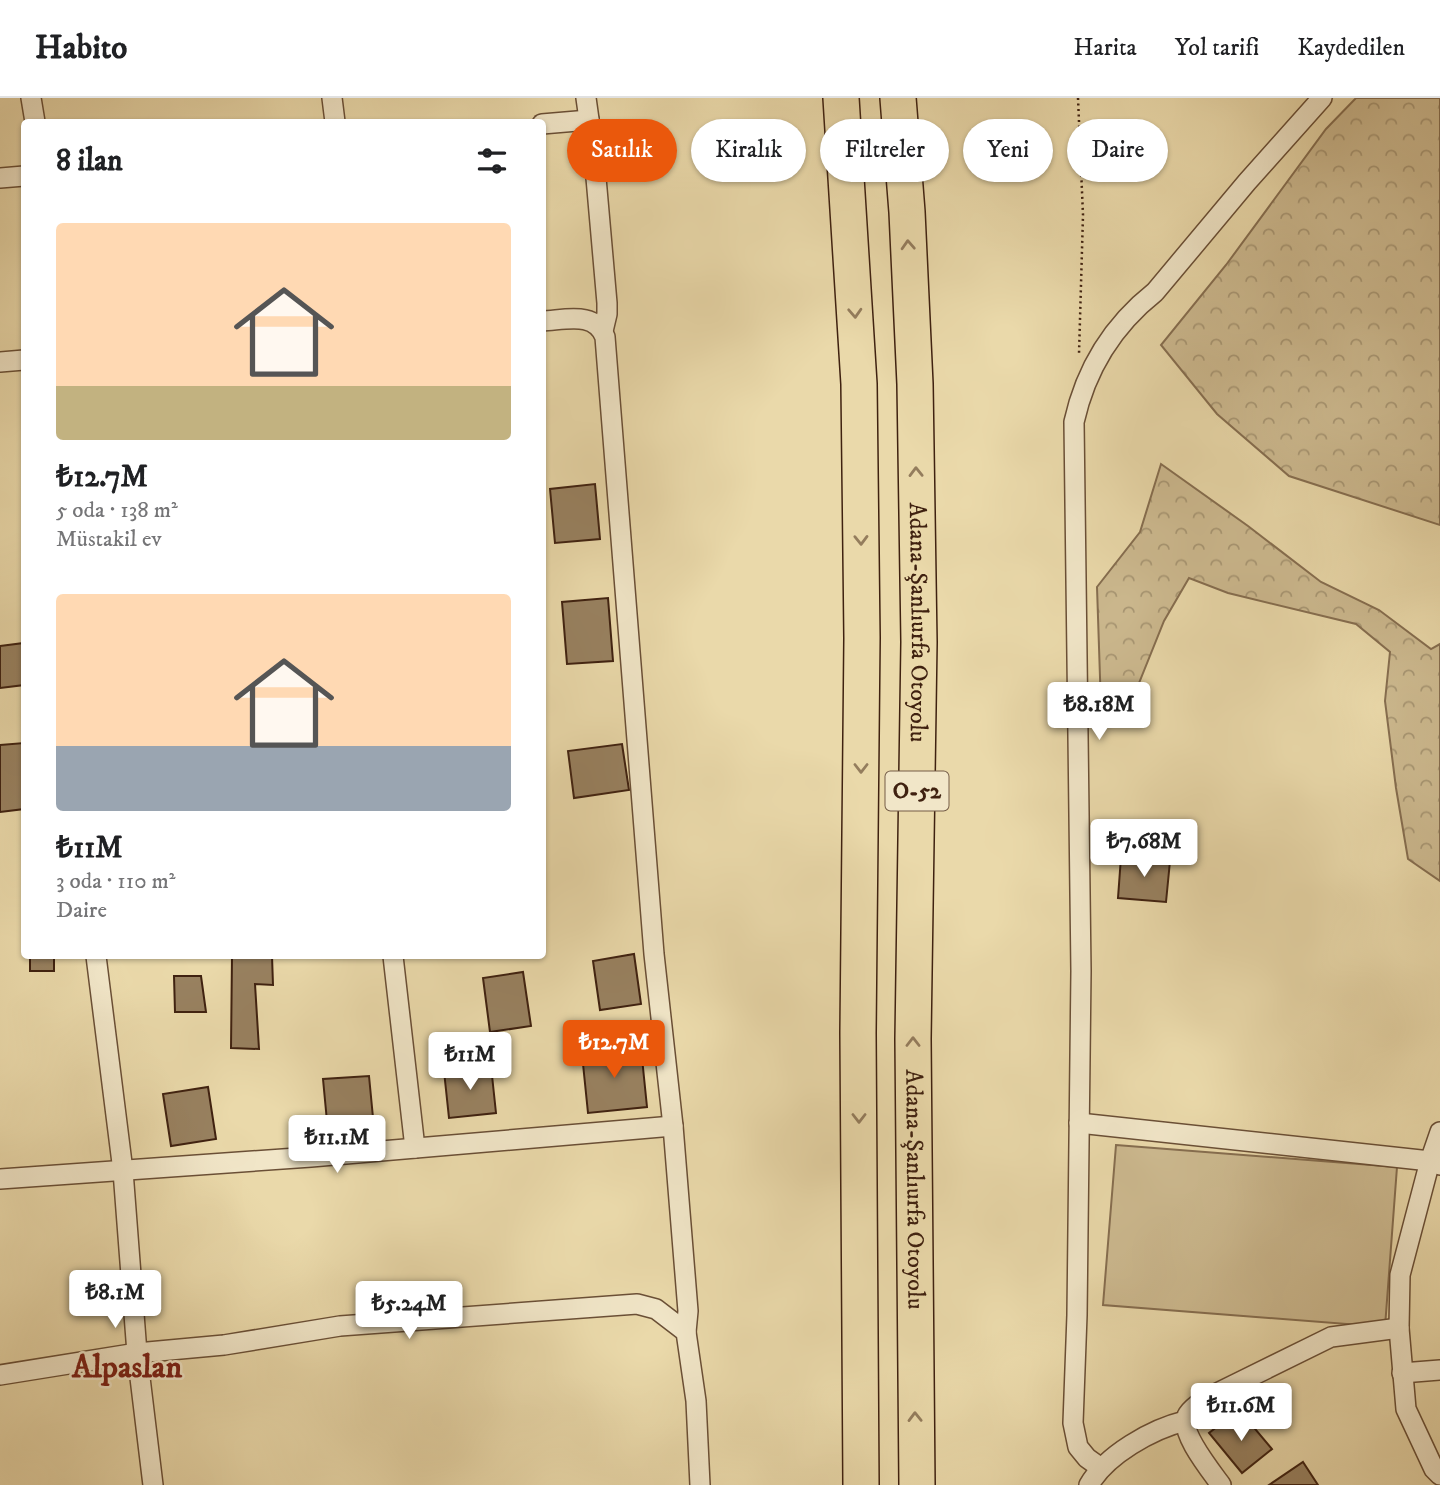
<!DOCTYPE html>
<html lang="tr">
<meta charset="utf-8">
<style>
:root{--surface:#fff;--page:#f2f2f2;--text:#202124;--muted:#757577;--line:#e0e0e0;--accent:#ea580c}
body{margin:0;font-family:"IM FELL DW Pica",serif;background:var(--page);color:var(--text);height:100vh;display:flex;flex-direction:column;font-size:26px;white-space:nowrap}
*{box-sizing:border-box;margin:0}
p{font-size:23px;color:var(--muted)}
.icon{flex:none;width:38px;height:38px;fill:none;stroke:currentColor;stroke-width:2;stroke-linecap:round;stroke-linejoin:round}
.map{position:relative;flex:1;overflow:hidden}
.drawer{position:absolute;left:21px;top:21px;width:525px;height:840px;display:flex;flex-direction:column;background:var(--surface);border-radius:7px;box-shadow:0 2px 5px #0004}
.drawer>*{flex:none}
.banner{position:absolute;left:567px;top:21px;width:665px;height:63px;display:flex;gap:14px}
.price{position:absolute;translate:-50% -60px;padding:0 16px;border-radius:7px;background:#fff;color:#222;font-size:23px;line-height:46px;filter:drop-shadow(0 2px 4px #0008)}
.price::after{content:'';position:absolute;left:50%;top:42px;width:21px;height:16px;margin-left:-10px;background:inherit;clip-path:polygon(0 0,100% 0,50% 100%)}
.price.on{background:var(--accent);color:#fff}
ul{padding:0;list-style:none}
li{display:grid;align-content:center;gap:14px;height:371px;padding:0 35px}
li span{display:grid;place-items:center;height:217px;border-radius:7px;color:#555}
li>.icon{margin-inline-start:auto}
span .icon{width:126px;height:126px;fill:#fffc;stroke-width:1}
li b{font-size:30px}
h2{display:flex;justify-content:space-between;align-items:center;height:84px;padding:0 35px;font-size:30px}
.chip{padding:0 24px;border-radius:32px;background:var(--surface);box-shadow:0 2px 5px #0004;font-size:24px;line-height:63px}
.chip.on{background:var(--accent);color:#fff}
header{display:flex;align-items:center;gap:42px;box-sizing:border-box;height:98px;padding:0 35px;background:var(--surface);border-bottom:2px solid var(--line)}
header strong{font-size:33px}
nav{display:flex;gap:38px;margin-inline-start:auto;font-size:24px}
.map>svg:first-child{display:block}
.grass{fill:#cdba90;stroke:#866e50;stroke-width:2}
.forest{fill:url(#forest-crowns);stroke:#866e50;stroke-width:2}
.building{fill:#988160;stroke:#3f2110;stroke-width:2}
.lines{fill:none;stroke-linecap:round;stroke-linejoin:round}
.street-casing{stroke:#6a4f36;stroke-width:22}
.highway-casing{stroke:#3f2110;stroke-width:38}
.path{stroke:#3f2110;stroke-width:2.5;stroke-dasharray:2 3.5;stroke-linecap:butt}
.street{stroke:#f1e6c8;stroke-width:19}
.highway{stroke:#ead9aa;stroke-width:35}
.oneway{stroke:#947d5d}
.labels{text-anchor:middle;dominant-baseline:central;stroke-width:5;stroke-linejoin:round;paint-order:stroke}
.shield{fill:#f1e6c8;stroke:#745c47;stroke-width:2}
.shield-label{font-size:23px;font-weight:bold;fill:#3f2110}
.street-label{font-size:24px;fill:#3f2110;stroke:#f1e6c8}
.district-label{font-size:32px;font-weight:bold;fill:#7a1f14;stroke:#f1e6c8}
</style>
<header>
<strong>Habito</strong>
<nav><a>Harita</a><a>Yol tarifi</a><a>Kaydedilen</a></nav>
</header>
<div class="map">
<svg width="1440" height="1387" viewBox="0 0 1440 1387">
<defs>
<pattern id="forest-crowns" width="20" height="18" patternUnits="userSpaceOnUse" patternTransform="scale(1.75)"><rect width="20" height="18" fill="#cdba90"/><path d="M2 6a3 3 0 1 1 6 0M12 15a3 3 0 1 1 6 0" fill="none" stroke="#a89774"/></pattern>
</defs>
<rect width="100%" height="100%" fill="#ead9aa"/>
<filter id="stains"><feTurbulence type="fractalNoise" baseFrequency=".00286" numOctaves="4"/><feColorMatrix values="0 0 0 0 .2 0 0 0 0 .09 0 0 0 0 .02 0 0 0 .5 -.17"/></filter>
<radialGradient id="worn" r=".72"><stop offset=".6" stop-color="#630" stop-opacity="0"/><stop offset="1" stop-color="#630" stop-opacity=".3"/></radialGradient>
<polygon class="grass" points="1116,1047 1397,1069 1385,1229 1103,1207"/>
<g class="forest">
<polygon points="1356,0 1440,0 1440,427 1289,378 1217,316 1161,247 1226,167 1326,31"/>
<polygon points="1161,366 1248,428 1321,484 1379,512 1431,551 1440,546 1440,783 1408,761 1396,690 1385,603 1390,554 1356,526 1228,495 1189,480 1164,523 1139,585 1115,622 1101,609 1097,489 1140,434"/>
</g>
<g class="building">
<polygon points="595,386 600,441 555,445 550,391"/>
<polygon points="608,500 613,563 567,566 562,504"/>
<polygon points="24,545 24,587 0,590 0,548"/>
<polygon points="24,645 24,711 0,714 0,647"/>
<polygon points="622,646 629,692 574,700 568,653"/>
<polygon points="1121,759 1170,763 1166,804 1118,800"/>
<polygon points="634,856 641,906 600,912 593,863"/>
<rect x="30" y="858" width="24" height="15"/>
<polygon points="232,858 272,858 273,887 255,886 259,951 231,950"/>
<polygon points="523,874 531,928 490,934 483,880"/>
<polygon points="174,878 201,878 206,914 175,914"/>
<polygon points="641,950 647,1009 588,1015 582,956"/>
<polygon points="491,968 496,1015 449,1020 444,973"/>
<polygon points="369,978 374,1030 328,1034 323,981"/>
<polygon points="208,989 216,1041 171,1048 163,996"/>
<polygon points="1231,1318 1238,1326 1246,1320 1272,1351 1242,1375 1209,1335"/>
<polygon points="1303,1364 1318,1387 1269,1387"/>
</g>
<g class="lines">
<g class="street-casing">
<g id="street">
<polyline points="31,0 35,24"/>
<polyline points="332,0 335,24"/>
<polyline points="586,0 594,57 607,205 607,216 603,233"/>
<polyline points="542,26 589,22"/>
<polyline points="0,80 24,78"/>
<path d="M542 223C566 222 595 213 605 239L654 856 673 1028 688 1213 686 1234"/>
<polyline points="0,264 24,262"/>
<polyline points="96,858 123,1073 137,1255 153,1387"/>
<polyline points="393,858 415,1050"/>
<polyline points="1079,1025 1430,1063 1440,1067"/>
<polyline points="1440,1034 1430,1063 1400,1177 1399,1230 1406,1311 1434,1371 1440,1377"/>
<polyline points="0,1081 311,1059 673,1028"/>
<polyline points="1402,1275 1440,1272"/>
<polyline points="0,1277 137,1255 224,1247 340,1228 637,1206 656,1211 686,1234 696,1303 700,1387"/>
<path d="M1101 1370 1087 1360 1078 1349 1073 1325 1077 1217 1081 873 1074 324C1086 270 1112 228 1155 194L1247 84 1322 0"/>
<path d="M1089 1387C1106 1357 1152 1331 1185 1323"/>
<path d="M1221 1387C1211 1373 1179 1334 1187 1318 1190 1311 1198 1307 1203 1302L1331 1239 1399 1230"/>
</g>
</g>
<g class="highway-casing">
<g id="highway">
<polyline points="841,0 859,286 862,540 858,935 861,1387"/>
<path id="s1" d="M898 0 907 114 915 286 919 544 913 941 917 1387"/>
</g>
</g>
<polyline class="path" points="1078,0 1083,117 1079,256"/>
<use href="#street" class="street"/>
<use href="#highway" class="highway"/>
</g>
<defs><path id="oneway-chevron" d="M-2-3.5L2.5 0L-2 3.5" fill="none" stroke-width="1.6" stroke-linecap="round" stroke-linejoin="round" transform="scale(1.75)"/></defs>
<g class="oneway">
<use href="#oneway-chevron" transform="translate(908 147) rotate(-93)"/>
<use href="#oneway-chevron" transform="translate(855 215) rotate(87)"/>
<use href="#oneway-chevron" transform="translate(916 374) rotate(-91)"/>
<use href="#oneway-chevron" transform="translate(861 442) rotate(89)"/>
<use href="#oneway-chevron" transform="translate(861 670) rotate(90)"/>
<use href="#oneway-chevron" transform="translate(913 944) rotate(-90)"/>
<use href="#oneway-chevron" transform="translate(859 1020) rotate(90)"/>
<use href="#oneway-chevron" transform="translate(915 1319) rotate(-91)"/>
</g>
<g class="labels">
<rect class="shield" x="885.5" y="673.5" width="63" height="39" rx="5"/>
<g class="shield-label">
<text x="917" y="693">O-52</text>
</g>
<g class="street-label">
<text stroke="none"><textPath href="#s1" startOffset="525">Adana-Şanlıurfa Otoyolu</textPath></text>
<text stroke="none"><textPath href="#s1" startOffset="1092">Adana-Şanlıurfa Otoyolu</textPath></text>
</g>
<g class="district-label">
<text x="127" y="1270">Alpaslan</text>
</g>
</g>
<rect width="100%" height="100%" filter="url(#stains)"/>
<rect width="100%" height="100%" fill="url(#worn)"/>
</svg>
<b class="price" style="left:1099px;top:644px">₺8.18M</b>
<b class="price" style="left:1144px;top:781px">₺7.68M</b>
<b class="price on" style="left:614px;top:982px">₺12.7M</b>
<b class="price" style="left:470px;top:994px">₺11M</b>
<b class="price" style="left:337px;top:1077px">₺11.1M</b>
<b class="price" style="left:115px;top:1232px">₺8.1M</b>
<b class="price" style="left:409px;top:1243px">₺5.24M</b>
<b class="price" style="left:1241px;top:1345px">₺11.6M</b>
<div class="banner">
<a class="chip on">Satılık</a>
<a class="chip">Kiralık</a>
<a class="chip">Filtreler</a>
<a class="chip">Yeni</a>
<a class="chip">Daire</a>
</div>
<section class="drawer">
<h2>8 ilan<svg class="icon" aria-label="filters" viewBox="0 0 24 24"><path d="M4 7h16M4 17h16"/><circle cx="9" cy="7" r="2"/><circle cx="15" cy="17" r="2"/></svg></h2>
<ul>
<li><span style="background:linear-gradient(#ffd9b3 75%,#c2b280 0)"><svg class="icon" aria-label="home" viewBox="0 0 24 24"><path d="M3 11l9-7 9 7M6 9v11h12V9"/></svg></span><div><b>₺12.7M</b><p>5 oda · 138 m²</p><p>Müstakil ev</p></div></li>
<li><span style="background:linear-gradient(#ffd9b3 70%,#9aa5b1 0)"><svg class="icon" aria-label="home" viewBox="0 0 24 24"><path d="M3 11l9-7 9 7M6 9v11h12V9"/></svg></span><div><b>₺11M</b><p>3 oda · 110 m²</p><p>Daire</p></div></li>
</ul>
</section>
</div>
